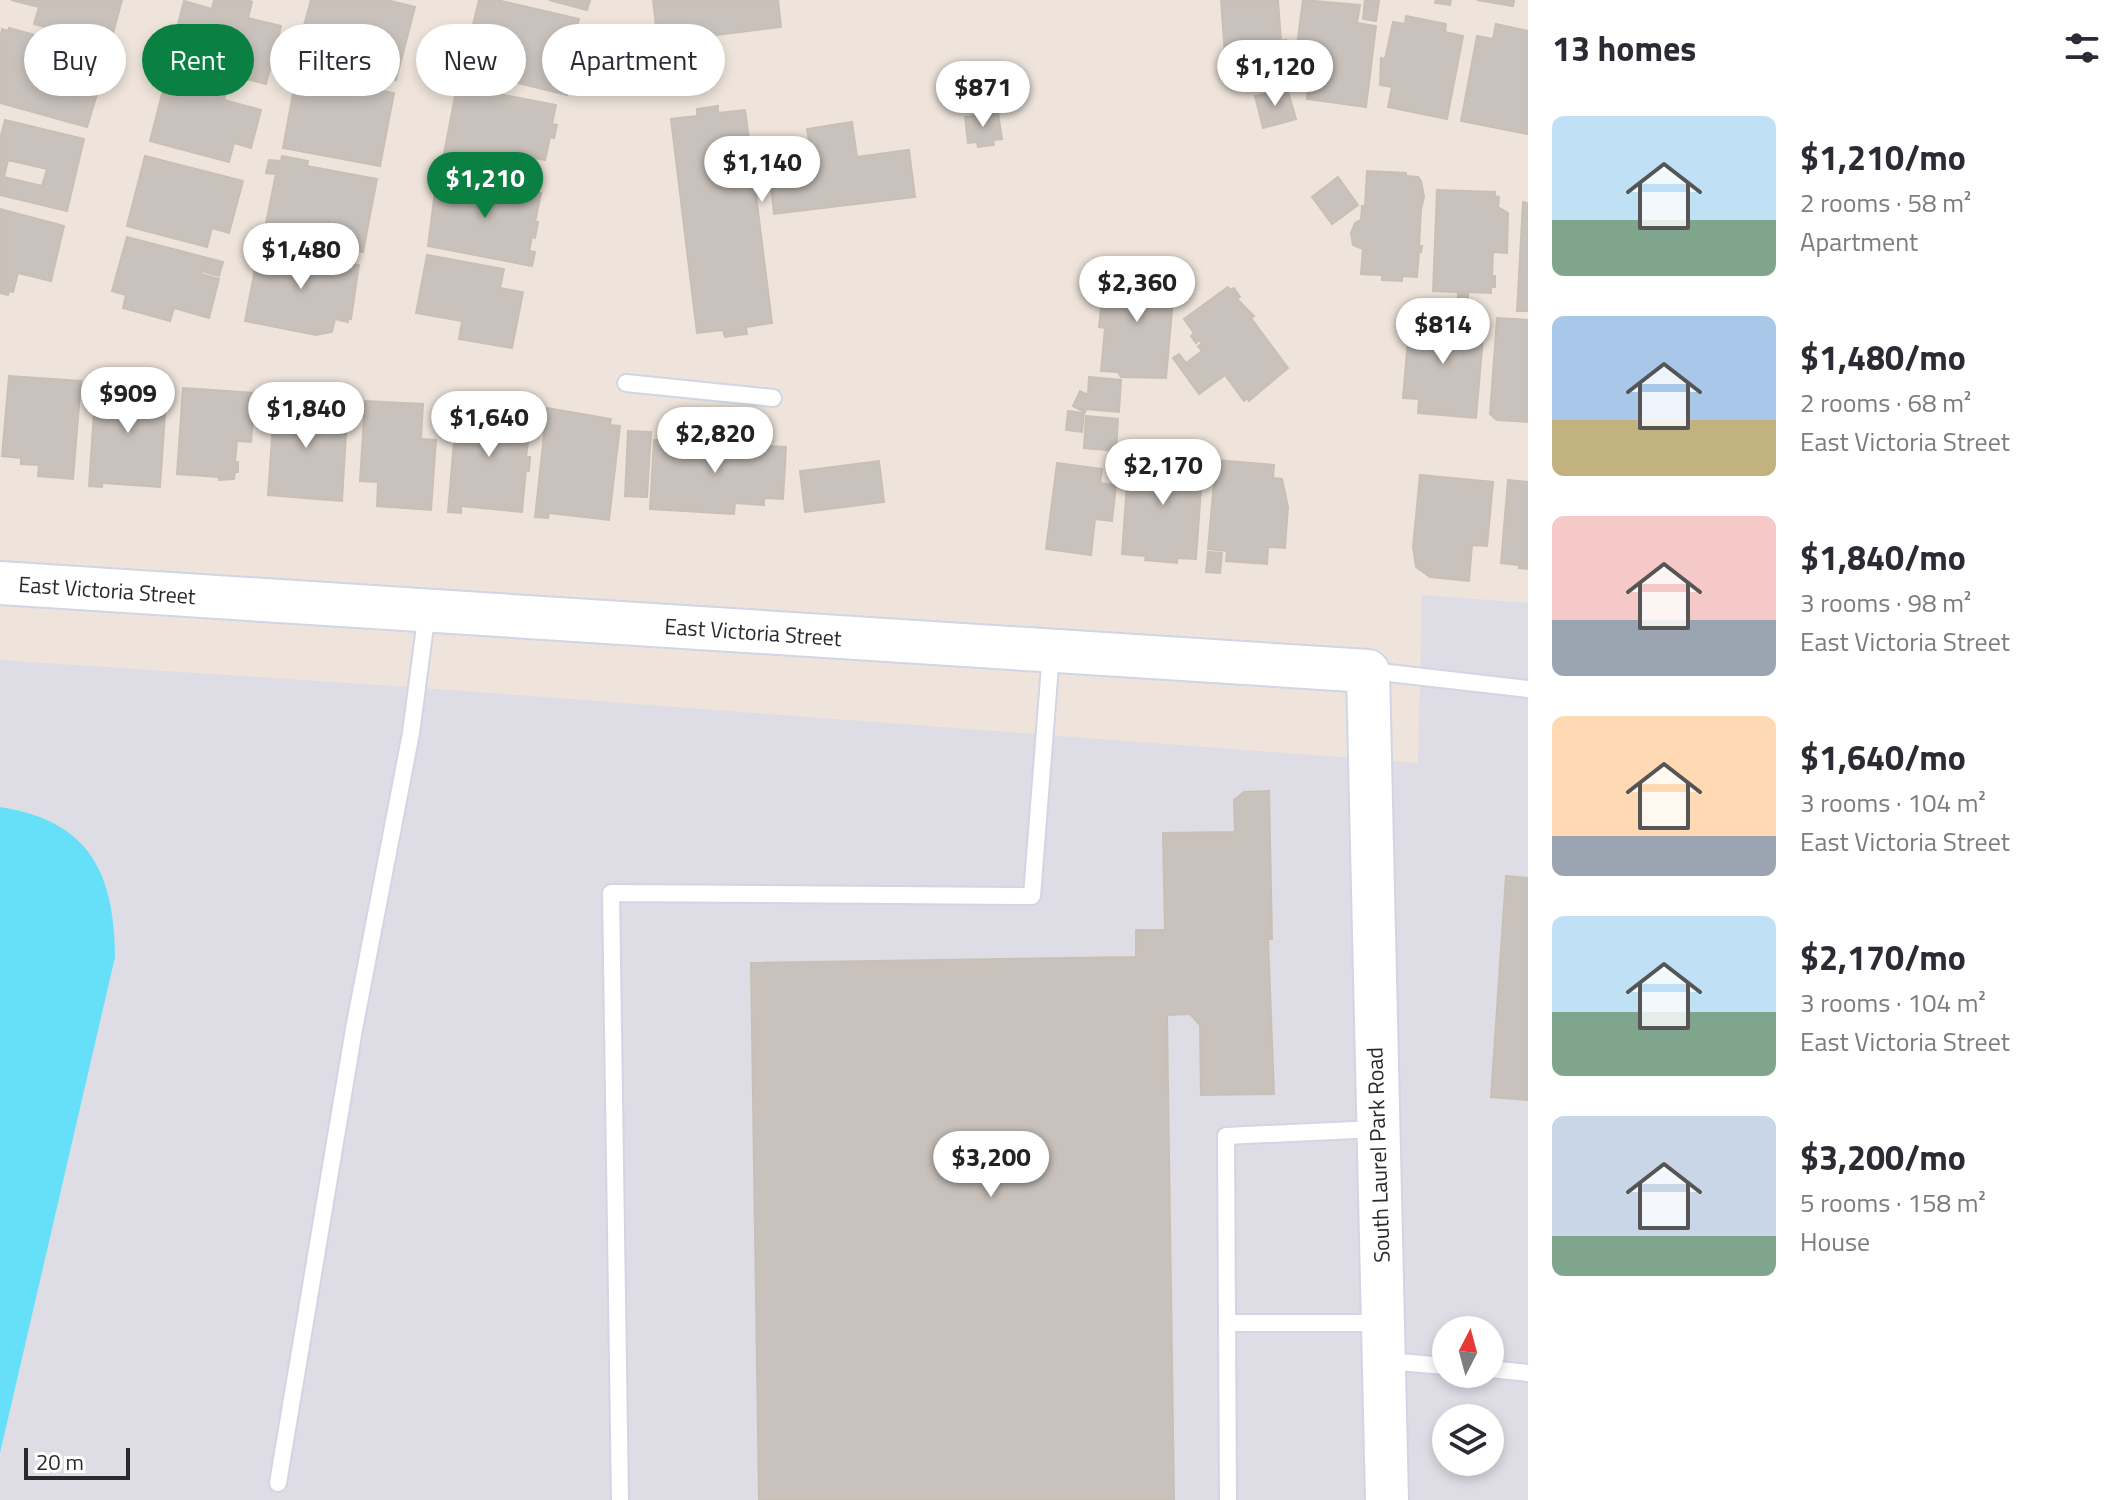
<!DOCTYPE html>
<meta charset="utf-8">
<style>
:root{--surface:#fff;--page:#f7f7f7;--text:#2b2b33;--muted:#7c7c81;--accent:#0b8043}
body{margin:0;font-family:"Titillium Web",sans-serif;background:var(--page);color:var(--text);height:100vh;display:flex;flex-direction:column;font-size:30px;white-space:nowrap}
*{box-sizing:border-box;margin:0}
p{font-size:26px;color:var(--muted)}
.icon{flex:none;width:44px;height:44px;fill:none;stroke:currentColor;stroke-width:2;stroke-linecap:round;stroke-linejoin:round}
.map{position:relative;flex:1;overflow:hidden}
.drawer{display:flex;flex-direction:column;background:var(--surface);width:600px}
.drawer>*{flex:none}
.banner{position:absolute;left:24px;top:24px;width:760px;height:72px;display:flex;gap:16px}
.needle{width:52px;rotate:6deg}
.fabs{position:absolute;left:1432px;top:1316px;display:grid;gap:16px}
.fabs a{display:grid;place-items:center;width:72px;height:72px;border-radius:50%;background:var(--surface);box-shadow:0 4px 12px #0003;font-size:40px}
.scale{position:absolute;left:24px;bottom:20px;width:106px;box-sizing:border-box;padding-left:8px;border:4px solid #2a2a2a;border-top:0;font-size:22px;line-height:28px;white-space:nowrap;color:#2a2a2a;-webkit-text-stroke:6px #fff;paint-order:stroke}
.price{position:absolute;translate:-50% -68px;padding:0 18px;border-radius:28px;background:#fff;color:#222;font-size:26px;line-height:52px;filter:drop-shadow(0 2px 4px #0008)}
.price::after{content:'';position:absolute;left:50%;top:48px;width:24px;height:18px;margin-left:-12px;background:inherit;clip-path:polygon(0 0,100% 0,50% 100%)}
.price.current{background:var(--accent);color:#fff}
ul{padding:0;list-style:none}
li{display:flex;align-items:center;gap:24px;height:200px;padding:0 24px}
li span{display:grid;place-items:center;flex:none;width:224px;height:160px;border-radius:12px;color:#555}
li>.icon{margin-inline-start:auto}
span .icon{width:96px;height:96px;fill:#fffc;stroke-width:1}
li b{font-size:34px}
h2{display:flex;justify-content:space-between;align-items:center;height:96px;padding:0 24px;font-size:34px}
.pill{padding:0 28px;border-radius:36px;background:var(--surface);box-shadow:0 4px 12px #0003;font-size:28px;line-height:72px}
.pill.current{background:var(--accent);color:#fff}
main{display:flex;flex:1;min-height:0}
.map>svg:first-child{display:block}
.industrial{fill:#dedce5;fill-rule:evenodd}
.water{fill:#66e0f8}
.building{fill:#c9c1bb;stroke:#c9c0b5;stroke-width:2;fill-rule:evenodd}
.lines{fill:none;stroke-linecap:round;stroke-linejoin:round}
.lane-casing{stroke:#d0d6e4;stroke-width:20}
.secondary-casing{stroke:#d0d6e4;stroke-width:46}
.lane{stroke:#fff;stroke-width:16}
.secondary{stroke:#fff;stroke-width:42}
.labels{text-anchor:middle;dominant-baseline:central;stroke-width:6;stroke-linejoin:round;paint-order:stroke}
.street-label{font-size:22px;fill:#2a2a2a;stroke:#fff}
</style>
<main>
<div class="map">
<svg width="1528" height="1500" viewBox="0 0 1528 1500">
<rect width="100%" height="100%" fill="#eee4db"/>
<path class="industrial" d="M1422 595 1528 603V1500H0V660L437 689 1418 763ZM1446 1330H1490V1374H1446ZM1446 1418H1490V1462H1446Z"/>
<path class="water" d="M0 807C90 821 114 873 115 957L0 1453Z"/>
<g class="building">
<polygon points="11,0 122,0 110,44 34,24 39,7"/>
<polygon points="214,0 249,0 252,2 248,18 281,26 279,35 283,36 280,46 276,45 266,84 169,59 184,1 212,9"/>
<polygon points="311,0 387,0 415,7 396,80 300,56 304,37 301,36"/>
<polygon points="479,0 497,0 579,19 563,83 570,84 567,95 462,69"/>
<polygon points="549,0 590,0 587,10"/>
<polygon points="653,0 778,0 781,27 708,36 711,66 661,72"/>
<polygon points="1221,0 1278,0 1281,41 1286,40 1288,63 1282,65 1286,65 1287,76 1283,77 1284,86 1279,86 1279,88 1238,89 1226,64 1223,64 1222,55 1225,55"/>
<polygon points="1303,0 1360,5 1357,23 1376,26 1366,107 1307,99 1308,86 1292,84"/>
<polygon points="1365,0 1379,1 1376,21 1363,19"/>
<polygon points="1436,0 1451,0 1450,5 1435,3"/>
<polygon points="1477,0 1514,0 1513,6"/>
<polygon points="1406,16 1446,24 1445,32 1463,36 1447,119 1388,107 1392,87 1380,85 1381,58 1385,59 1393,22 1405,24"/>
<polygon points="1496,24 1528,31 1528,134 1461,121 1477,36 1493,39"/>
<polygon points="9,28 106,54 102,70 104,71 87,127 0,103 0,39 2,29 8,31"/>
<polygon points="168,71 227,87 224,100 261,110 251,148 234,143 229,162 150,141"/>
<polygon points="286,74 394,93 380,166 283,148 294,88 284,86"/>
<polygon points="457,86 556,105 552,124 557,125 554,138 550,137 545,160 525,156 521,175 443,159"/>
<polygon points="1287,88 1296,119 1263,128 1255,96"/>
<polygon points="718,106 718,113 745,110 751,155 770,152 769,141 785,139 786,150 810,147 807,129 852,122 857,157 909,150 915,197 774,214 769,169 753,171 772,323 746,327 747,334 725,337 723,330 697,333 671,119 697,116 697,109"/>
<polygon points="998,113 1002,139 993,140 994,145 978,147 977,142 968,143 965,117"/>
<path d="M5 120 84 139 67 211 0 195V139ZM8 160 47 169 42 186 4 177Z"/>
<polygon points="145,156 243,181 229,233 212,228 207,247 127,226"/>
<polygon points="282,156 308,161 307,166 377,179 363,252 340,247 340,251 264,233 276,174 266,173 269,160 281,161"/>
<polygon points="1367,171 1406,173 1406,176 1418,177 1421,181 1424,197 1421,209 1419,246 1422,246 1421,252 1419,252 1417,277 1402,276 1402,281 1382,280 1382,275 1361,274 1363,249 1353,245 1351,233 1355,223 1361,220 1362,206 1365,206"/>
<polygon points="454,172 482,177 481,182 541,193 535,222 538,222 535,238 532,237 529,251 535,252 532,266 428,246 435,191 438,192 439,188 450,190"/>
<polygon points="1338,177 1358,205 1332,224 1312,197"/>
<polygon points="1437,190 1495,192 1495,196 1499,197 1498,207 1508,213 1507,253 1493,252 1492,276 1495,276 1495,287 1491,287 1491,293 1468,292 1468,298 1458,297 1458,292 1433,291"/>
<polygon points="1523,202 1528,203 1528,311 1517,311"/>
<polygon points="0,209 64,226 51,281 18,273 13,292 9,291 8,295 0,293"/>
<polygon points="127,237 223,262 219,276 201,271 201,274 219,279 209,318 174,308 170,321 123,308 126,295 112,291"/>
<polygon points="253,245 359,265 351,319 348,318 348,322 335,319 332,332 316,335 245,321 257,259 250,257"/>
<polygon points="427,255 504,269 500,288 523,292 512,348 459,339 462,321 416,313"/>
<polygon points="1105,270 1175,277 1166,378 1121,377 1118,372 1101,371 1105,328 1099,327"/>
<polygon points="1228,287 1230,290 1234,288 1240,297 1237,299 1254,316 1251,318 1288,368 1249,401 1247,398 1244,401 1225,375 1199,394 1173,358 1179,354 1186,363 1202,351 1198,346 1202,344 1199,340 1196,343 1191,336 1194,333 1184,319"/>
<polygon points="1426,312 1466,315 1464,336 1483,337 1476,418 1418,413 1419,399 1403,398 1410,315 1425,316"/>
<polygon points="1497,318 1528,320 1528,422 1497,420 1490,414"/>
<polygon points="9,376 81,381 73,479 38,476 39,465 21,464 21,458 2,456"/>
<polygon points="1089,377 1121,380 1119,412 1086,409 1085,412 1073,406 1080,391 1088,395"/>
<polygon points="96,382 167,386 160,487 102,483 102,487 89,486"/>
<polygon points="183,388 255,393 251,442 237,441 235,462 238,462 238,472 235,472 234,479 219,480 219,477 177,474"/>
<polygon points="275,395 332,399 330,432 346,433 342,501 268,495"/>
<polygon points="365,401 423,404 421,439 436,440 431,510 377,506 378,482 360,481"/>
<polygon points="457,406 532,413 526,457 530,457 529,471 526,470 522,512 461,506 461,513 448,512"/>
<polygon points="547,408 611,419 610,425 620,426 609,520 549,513 548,518 535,517"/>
<polygon points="1068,411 1084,413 1082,432 1066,430"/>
<polygon points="1086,416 1118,419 1116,451 1084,448"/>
<polygon points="628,431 651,432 647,497 625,496"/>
<polygon points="677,438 768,442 767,446 786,447 783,499 764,498 764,505 735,503 734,514 650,509 654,440 677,441"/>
<polygon points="1170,451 1189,453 1188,459 1203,460 1196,559 1177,558 1177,563 1145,560 1146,556 1122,554 1129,455 1169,458"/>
<polygon points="1216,460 1274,465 1273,478 1282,479 1288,507 1285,548 1268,547 1267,564 1226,561 1227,551 1208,549"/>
<polygon points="879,461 884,502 805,512 800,471"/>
<polygon points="1057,463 1102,469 1100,483 1116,485 1112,521 1095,519 1091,555 1046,549"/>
<polygon points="1420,475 1493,482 1487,546 1472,545 1469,581 1430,577 1416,567 1413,547"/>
<polygon points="1508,480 1528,482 1528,569 1519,568 1519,565 1501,563"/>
<polygon points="1208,552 1222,553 1220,573 1206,572"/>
<polygon points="1269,791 1272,939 1268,939 1274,1094 1201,1095 1200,1025 1190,1014 1167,1015 1174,1500 759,1500 751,963 1136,957 1136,930 1165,930 1163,833 1235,832 1234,800 1244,792"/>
<polygon points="1506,876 1528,878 1528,1100 1491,1097"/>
</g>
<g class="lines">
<g class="lane-casing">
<g id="lane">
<polyline points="626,383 773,398"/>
<polyline points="1371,671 1528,689"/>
<polyline points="1227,1323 1381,1323"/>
<polyline points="1386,1361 1446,1366"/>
<polyline points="1490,1369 1528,1373"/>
<polyline points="278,1483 354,1029 411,733 427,611"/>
<polyline points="620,1500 611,893 1032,896 1051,653"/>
<polyline points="1228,1500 1226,1136 1376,1129"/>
</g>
</g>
<g class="secondary-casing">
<polyline id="secondary" points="0,583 1368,671 1387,1500"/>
</g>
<use href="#lane" class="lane"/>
<use href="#secondary" class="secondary"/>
</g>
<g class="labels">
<g class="street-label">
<text transform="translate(107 590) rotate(4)">East Victoria Street</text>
<text transform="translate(753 632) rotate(4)">East Victoria Street</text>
<text transform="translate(1378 1155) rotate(-92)">South Laurel Park Road</text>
</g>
</g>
</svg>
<div class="fabs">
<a><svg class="needle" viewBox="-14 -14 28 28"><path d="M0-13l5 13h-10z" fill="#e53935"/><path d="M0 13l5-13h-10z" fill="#7c7c81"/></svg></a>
<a><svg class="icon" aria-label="layers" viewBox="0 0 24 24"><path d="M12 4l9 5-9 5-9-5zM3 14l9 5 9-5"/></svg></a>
</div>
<div class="scale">20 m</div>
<b class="price" style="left:1275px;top:108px">$1,120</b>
<b class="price" style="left:983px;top:129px">$871</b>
<b class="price" style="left:762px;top:204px">$1,140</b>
<b class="price current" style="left:485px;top:220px">$1,210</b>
<b class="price" style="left:301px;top:291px">$1,480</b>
<b class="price" style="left:1137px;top:324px">$2,360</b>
<b class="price" style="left:1443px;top:366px">$814</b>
<b class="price" style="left:128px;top:435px">$909</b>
<b class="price" style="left:306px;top:450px">$1,840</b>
<b class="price" style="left:489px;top:459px">$1,640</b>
<b class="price" style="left:715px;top:475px">$2,820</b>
<b class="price" style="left:1163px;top:507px">$2,170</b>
<b class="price" style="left:991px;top:1199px">$3,200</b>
<div class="banner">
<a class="pill">Buy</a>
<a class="pill current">Rent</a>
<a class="pill">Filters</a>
<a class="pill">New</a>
<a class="pill">Apartment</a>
</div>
</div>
<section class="drawer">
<h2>13 homes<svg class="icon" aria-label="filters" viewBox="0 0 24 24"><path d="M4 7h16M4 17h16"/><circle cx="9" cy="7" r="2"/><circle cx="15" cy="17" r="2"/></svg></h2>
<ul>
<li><span style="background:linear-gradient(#bfe0f5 65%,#7fa58c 0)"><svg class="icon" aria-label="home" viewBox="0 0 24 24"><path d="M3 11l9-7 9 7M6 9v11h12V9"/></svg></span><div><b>$1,210/mo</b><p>2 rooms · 58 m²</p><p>Apartment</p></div></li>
<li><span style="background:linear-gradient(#a9c7e8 65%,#c2b280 0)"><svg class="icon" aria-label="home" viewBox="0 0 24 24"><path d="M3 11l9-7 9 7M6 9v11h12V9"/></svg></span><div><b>$1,480/mo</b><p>2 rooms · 68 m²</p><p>East Victoria Street</p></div></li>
<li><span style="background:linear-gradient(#f6c9c9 65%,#9aa5b1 0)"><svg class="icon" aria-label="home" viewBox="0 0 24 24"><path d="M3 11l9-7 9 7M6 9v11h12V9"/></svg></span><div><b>$1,840/mo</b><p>3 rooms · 98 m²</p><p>East Victoria Street</p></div></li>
<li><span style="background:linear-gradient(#ffd9b3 75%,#9aa5b1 0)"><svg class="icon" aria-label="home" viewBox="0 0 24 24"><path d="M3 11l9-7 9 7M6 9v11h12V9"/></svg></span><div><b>$1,640/mo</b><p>3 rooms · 104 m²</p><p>East Victoria Street</p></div></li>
<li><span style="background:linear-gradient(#bfe0f5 60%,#7fa58c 0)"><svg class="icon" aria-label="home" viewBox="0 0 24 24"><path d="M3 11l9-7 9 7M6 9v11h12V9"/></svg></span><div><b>$2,170/mo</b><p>3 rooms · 104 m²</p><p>East Victoria Street</p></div></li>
<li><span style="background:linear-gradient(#c9d6e8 75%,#7fa58c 0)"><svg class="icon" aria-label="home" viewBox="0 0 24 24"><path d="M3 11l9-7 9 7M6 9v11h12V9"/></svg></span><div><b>$3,200/mo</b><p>5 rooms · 158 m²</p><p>House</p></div></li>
</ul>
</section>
</main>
